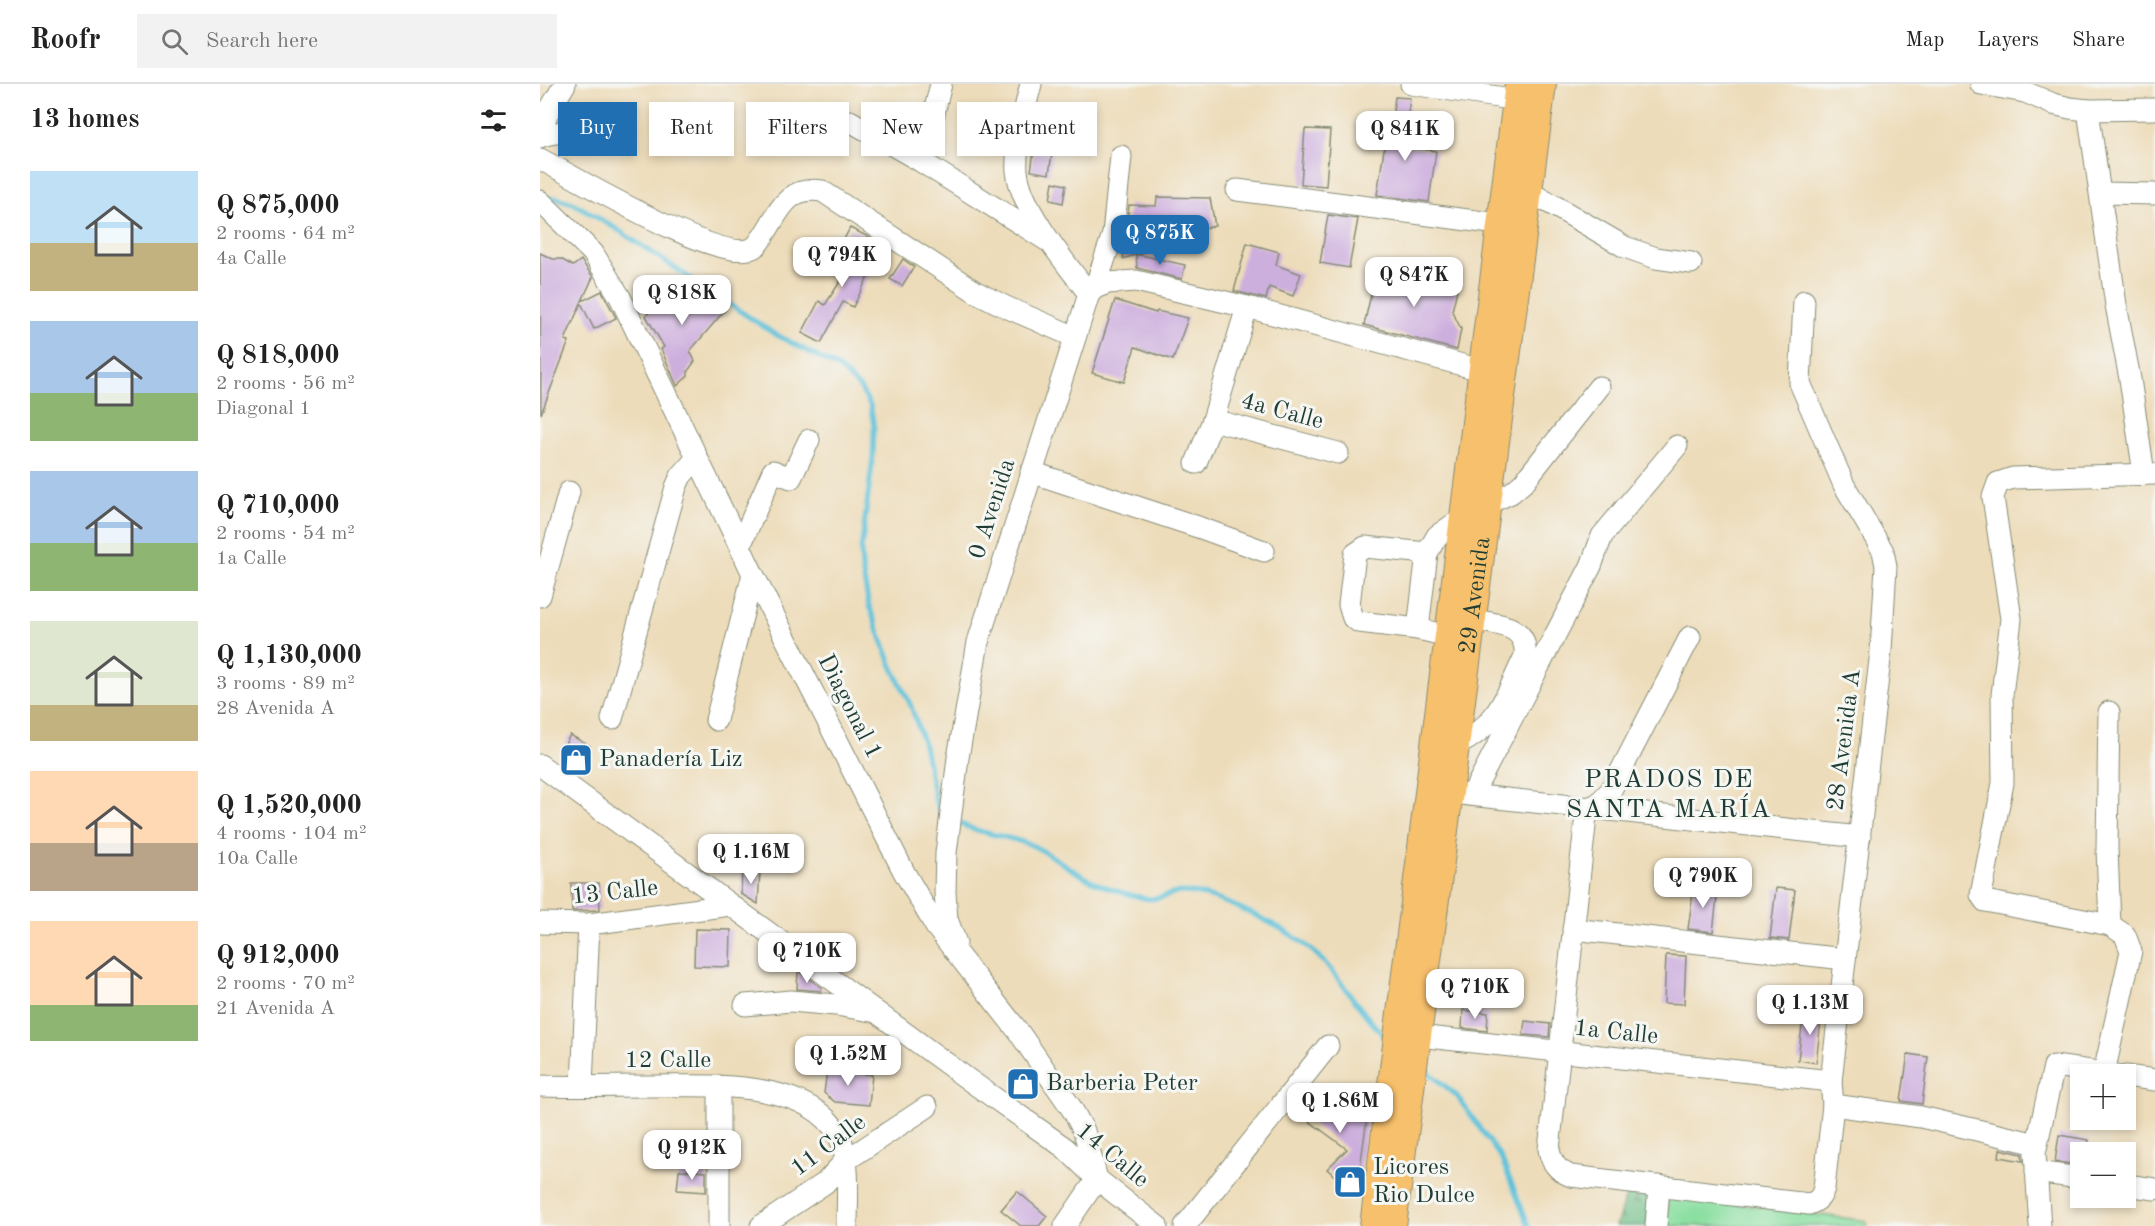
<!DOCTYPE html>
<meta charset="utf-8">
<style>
:root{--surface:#fff;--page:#f2f2f2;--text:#222;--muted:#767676;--line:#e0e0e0;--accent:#1f6fb2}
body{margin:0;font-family:"Old Standard TT",serif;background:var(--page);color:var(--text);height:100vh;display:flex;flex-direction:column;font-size:22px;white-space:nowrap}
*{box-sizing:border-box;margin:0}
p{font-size:20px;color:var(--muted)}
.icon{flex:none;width:33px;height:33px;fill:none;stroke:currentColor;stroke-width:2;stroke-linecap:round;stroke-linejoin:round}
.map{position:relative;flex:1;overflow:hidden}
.panel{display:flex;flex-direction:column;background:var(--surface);width:540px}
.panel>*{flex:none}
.banner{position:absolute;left:18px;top:18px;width:570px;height:54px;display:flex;gap:12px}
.tools{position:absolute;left:1530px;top:980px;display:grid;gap:12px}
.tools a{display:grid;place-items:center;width:66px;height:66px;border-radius:0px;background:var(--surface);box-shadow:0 3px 9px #0003;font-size:30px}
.price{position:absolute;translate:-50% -51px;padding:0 14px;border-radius:12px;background:#fff;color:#222;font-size:20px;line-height:39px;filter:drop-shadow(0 2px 3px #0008)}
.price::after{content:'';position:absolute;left:50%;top:36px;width:18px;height:14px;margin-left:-9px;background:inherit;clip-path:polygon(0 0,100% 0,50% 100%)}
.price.current{background:var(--accent);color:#fff}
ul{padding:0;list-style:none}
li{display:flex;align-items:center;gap:18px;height:150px;padding:0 30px}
li span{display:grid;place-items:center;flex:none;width:168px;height:120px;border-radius:0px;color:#555}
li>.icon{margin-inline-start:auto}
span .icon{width:72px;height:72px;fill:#fffc;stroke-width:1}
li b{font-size:26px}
h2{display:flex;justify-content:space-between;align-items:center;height:72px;padding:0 30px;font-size:26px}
.chip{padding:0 21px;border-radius:0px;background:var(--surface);box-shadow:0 3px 9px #0003;font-size:21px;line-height:54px}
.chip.current{background:var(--accent);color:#fff}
header{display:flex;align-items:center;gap:36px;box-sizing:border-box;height:84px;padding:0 30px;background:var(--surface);border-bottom:2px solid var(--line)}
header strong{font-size:28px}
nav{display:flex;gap:33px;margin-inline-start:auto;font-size:21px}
.search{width:420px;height:54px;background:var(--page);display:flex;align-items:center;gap:15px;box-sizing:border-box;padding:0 21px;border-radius:0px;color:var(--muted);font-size:22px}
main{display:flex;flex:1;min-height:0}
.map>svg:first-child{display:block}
.forest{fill:url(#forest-firs);stroke:#487e5e;stroke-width:1.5}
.pitch{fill:#8bdfa1;stroke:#558e6a;stroke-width:1.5}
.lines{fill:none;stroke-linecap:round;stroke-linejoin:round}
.stream{stroke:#5bc1d9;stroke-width:5}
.building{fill:#cdafde}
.minor-casing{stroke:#868c76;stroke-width:23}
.major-casing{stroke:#868c76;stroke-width:28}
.minor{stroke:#fff;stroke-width:21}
.major{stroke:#f7c06c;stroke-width:26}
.labels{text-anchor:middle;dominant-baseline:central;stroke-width:6;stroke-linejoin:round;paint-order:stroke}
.street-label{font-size:24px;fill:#1f3d34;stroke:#f6f6f2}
.poi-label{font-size:24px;fill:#1f3d34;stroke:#f6f6f2;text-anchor:start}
.neighbourhood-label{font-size:26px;letter-spacing:1.5px;fill:#1f3d34;stroke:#f6f6f2}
</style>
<header>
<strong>Roofr</strong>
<div class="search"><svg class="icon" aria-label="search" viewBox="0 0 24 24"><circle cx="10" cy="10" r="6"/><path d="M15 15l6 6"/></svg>Search here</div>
<nav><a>Map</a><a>Layers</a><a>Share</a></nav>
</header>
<main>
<section class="panel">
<h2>13 homes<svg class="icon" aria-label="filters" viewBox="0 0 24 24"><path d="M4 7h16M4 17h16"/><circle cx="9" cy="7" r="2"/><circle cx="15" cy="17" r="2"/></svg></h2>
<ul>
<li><span style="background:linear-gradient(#bfe0f5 60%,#c2b280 0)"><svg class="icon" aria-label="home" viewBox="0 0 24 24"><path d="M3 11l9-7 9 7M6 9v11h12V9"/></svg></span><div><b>Q 875,000</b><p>2 rooms · 64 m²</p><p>4a Calle</p></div></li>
<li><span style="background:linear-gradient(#a9c7e8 60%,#8fb573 0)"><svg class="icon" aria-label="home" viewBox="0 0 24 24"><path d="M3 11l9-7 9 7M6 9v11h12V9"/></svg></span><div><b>Q 818,000</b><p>2 rooms · 56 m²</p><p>Diagonal 1</p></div></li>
<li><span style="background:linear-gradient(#a9c7e8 60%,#8fb573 0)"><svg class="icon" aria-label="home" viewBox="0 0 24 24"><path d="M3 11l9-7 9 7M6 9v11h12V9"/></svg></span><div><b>Q 710,000</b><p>2 rooms · 54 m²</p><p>1a Calle</p></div></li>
<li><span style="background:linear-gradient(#dfe7d0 70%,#c2b280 0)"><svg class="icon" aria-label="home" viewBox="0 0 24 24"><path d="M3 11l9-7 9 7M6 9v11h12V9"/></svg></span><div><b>Q 1,130,000</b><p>3 rooms · 89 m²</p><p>28 Avenida A</p></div></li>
<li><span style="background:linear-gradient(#ffd9b3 60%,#b9a48a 0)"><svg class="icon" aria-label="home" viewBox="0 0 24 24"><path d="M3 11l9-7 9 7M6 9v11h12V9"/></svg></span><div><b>Q 1,520,000</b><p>4 rooms · 104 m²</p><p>10a Calle</p></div></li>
<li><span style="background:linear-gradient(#ffd9b3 70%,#8fb573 0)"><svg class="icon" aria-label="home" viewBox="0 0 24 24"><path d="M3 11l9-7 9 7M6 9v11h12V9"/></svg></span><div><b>Q 912,000</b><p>2 rooms · 70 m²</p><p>21 Avenida A</p></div></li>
</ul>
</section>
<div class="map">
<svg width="1615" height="1142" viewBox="0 0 1615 1142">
<defs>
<pattern id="forest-firs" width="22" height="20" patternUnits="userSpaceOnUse" patternTransform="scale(1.5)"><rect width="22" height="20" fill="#70be87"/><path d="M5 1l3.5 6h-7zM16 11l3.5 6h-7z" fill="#5b9c6f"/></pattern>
</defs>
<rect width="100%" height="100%" fill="#f6f6f2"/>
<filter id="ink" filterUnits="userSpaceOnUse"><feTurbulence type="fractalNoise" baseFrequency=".0167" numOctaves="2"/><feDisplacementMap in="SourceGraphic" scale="12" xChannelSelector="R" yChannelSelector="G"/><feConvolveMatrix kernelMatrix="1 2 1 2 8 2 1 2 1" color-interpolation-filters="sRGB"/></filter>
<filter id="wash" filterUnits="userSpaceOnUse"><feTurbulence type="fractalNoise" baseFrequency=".008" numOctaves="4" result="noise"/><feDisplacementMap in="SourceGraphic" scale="24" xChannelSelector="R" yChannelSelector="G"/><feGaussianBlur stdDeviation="1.35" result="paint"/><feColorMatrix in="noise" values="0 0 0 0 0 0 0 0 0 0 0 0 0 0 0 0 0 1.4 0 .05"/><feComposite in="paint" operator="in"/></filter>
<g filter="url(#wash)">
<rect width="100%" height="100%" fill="#eddcb9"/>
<polygon class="forest" points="1089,1104 1112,1113 1107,1142 1076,1142"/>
<polygon class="pitch" points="1128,1111 1327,1137 1327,1142 1127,1142"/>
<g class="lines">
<g class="stream">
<polyline points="7,114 17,114 33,119 75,144 233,249 299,284 320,304 330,321 334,342 333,373 321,466 322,484 329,522 351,580 371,622 384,661 395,715 398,724 404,732"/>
<path d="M415 737C438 750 464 751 489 760 513 770 533 789 556 799 571 805 588 811 604 814 620 818 631 807 644 808 674 809 735 839 760 857 797 882 815 926 848 955"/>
<polyline points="881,982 917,1012 961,1074 989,1142"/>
</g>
</g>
<g id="blocks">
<g class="building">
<polygon points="855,13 870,14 864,62 896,67 889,118 837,111 845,59 849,60"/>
<polygon points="765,45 790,46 786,102 761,100"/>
<polygon points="494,67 512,69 509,90 491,87"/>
<polygon points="513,98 526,101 523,119 510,116"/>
<polygon points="617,113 670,114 675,142 649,147 649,154 583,175 589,121 616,122"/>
<polygon points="788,131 818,135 809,184 780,179"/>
<polygon points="310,144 331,154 322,170 335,179 313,223 303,218 281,259 262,249 279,217 285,221 318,170 301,161"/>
<polygon points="707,159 739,168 736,181 761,190 753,212 729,203 726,215 694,207"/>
<polygon points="0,169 13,175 21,175 33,182 41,176 53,193 42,217 62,207 76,234 54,245 41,219 25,256 29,257 1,330"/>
<polygon points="596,170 645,181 642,195 597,184"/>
<polygon points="363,175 374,183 362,202 350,195"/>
<polygon points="837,184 918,202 912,227 921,245 917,266 824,241"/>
<polygon points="137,195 169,221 173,216 185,226 150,267 155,277 148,287 148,292 137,302 121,265 124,263 106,232"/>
<polygon points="575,216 616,229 617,227 648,234 633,276 595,263 584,298 552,289"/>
<polygon points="30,651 50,662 38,684 21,667"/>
<polygon points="202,786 220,786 218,820 201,810"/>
<polygon points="31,799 59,799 60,826 32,827"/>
<polygon points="1154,802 1178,805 1173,848 1148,845"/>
<polygon points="1236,804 1255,806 1249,856 1230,854"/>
<polygon points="155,845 191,846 190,883 154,882"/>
<polygon points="1126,871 1146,872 1144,920 1124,919"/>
<polygon points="258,887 282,904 281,907 257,905"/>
<polygon points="1264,925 1282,928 1276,979 1258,976"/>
<polygon points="923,926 948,929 947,947 922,944"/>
<polygon points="985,937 1010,940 1009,953 983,951"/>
<polygon points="1368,970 1388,973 1382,1020 1361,1017"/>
<polygon points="287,986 332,991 329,1021 295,1018 284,1009"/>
<polygon points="783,1002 827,1034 816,1112 787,1085 807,1065 761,1031"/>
<polygon points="1519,1051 1549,1056 1547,1068 1540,1068 1540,1081 1515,1078"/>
<polygon points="1460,1065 1482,1070 1483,1077 1459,1073"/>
<polygon points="139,1086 166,1088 166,1108 137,1106"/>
<polygon points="477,1107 507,1132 499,1142 481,1142 461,1126"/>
</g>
</g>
</g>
<g filter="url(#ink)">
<use href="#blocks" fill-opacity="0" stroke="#868c76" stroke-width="1.5"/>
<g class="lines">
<g class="minor-casing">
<g id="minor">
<polyline points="871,0 991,18"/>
<polyline points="1441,0 1485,8 1513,20 1530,24 1548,26 1615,25"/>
<polyline points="1548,26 1576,221 1590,295 1604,390"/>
<polyline points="310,37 382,78 508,157"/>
<polyline points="0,52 85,36"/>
<polyline points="0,53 7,30 25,0"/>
<path d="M0 75C34 92 187 186 216 162 238 136 241 101 282 107L436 208 466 223 535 253"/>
<polyline points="382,78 401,0"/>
<polyline points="697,106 974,142"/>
<polyline points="989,107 1085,163 1116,174 1151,179"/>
<polyline points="1562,109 1615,110"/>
<polyline points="0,117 53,169 80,213 213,490 364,788 396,843 478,947 532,1025 544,1047 557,1095 525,1142"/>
<polyline points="555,204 573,150 581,72"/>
<polyline points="549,210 555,204 568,199 596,197 707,223 956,290"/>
<polyline points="673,336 798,369"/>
<polyline points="656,379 673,336 707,223"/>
<polyline points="491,388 658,443 724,467"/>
<polyline points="949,419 971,409 983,399 1059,303"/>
<polyline points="200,462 233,387 251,394 269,356"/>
<polyline points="0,512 29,408"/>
<polyline points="878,545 887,469"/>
<polyline points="908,552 878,545 819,538 813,534 809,521 815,470 825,463 887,469 897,452 923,434"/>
<path d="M1150 553 1071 706 1058 720 1047 724 1009 1065C1011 1079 1018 1087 1031 1092L1269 1120C1278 1117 1281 1114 1284 1104L1293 1021 1291 997 1341 567 1346 482 1343 467 1304 401 1260 299 1264 217"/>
<polyline points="1569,628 1567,765 1570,841"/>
<polyline points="72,635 136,403 141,392 156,375"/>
<polyline points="176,636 213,490"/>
<path d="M917 661C959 641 966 611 985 572 988 540 956 540 933 536"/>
<polyline points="0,681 429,996 525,1064 557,1095 617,1142"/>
<polyline points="911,709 1320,753"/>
<polyline points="932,711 1051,482 1062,452 1137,362"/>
<polyline points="0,839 49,840 190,821"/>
<polyline points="1033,845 1305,875"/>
<path d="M416 859 407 835 405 808 406 769 418 674 438 558 549 210C526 179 481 126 477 87 475 64 485 23 491 0"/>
<polyline points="205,921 251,917 296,921 331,927"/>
<polyline points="863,948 878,952 1291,997"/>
<polyline points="1564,989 1591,867 1585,851 1570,841 1445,817 1441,811 1463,699 1462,611 1471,535 1453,413 1458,399 1473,394 1615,390"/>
<polyline points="1586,992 1615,996"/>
<path d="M0 1002C36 1003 73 1002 109 1002 164 1002 269 994 299 1052 311 1075 307 1116 307 1142"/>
<polyline points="42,1002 49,840"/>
<polyline points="179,1002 179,1142"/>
<polyline points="1293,1021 1381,1033 1497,1060"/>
<polyline points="1496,1088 1540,1094"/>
<polyline points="1586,1101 1615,1105"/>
<polyline points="221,1142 285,1099 305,1077 387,1023"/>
<polyline points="645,1142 788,962"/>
<polyline points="1116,1142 1119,1102"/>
<polyline points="1500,1142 1495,1069 1514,982 1573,990"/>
</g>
</g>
<g class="major-casing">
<g id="major">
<polyline points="833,1142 978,0"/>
<path id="s1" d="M853 1142 1003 0"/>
</g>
</g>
<use href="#minor" class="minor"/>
<use href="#major" class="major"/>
</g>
</g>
<defs>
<g id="shop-square" transform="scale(1.725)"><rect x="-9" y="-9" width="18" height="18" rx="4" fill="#1f6fb2" stroke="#f6f6f2"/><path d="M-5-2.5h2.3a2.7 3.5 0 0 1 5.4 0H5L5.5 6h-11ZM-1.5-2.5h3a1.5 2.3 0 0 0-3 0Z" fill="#fff"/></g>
</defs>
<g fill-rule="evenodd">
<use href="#shop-square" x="36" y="676"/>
<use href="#shop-square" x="483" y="1000"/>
<use href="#shop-square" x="810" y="1098"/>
</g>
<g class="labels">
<g class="street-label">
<text transform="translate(742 328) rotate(15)">4a Calle</text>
<text transform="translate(453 425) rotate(-72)">0 Avenida</text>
<text stroke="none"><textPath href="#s1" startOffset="636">29 Avenida</textPath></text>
<text transform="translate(309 623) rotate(63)">Diagonal 1</text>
<text transform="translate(1305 656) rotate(-83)">28 Avenida A</text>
<text transform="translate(75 809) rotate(-6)">13 Calle</text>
<text transform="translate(1076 949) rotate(6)">1a Calle</text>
<text x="128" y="977">12 Calle</text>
<text transform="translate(289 1062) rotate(-37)">11 Calle</text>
<text transform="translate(572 1072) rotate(40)">14 Calle</text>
</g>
<g class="poi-label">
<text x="59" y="676">Panadería Liz</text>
<text x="506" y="1000">Barberia Peter</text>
<text x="833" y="1084">Licores<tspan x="833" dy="28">Rio Dulce</tspan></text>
</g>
<g class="neighbourhood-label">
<text x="1129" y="696">PRADOS DE<tspan x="1129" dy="30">SANTA MARÍA</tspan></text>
</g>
</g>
</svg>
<div class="tools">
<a>+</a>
<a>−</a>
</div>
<b class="price" style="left:865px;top:78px">Q 841K</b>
<b class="price current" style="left:620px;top:182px">Q 875K</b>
<b class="price" style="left:302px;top:204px">Q 794K</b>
<b class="price" style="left:874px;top:224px">Q 847K</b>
<b class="price" style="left:142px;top:242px">Q 818K</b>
<b class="price" style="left:211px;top:801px">Q 1.16M</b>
<b class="price" style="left:1163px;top:825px">Q 790K</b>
<b class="price" style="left:267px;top:900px">Q 710K</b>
<b class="price" style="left:935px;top:936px">Q 710K</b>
<b class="price" style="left:1270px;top:952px">Q 1.13M</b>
<b class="price" style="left:308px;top:1003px">Q 1.52M</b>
<b class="price" style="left:800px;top:1050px">Q 1.86M</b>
<b class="price" style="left:152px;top:1097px">Q 912K</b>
<div class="banner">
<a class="chip current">Buy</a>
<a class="chip">Rent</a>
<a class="chip">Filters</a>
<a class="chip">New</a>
<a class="chip">Apartment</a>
</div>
</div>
</main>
